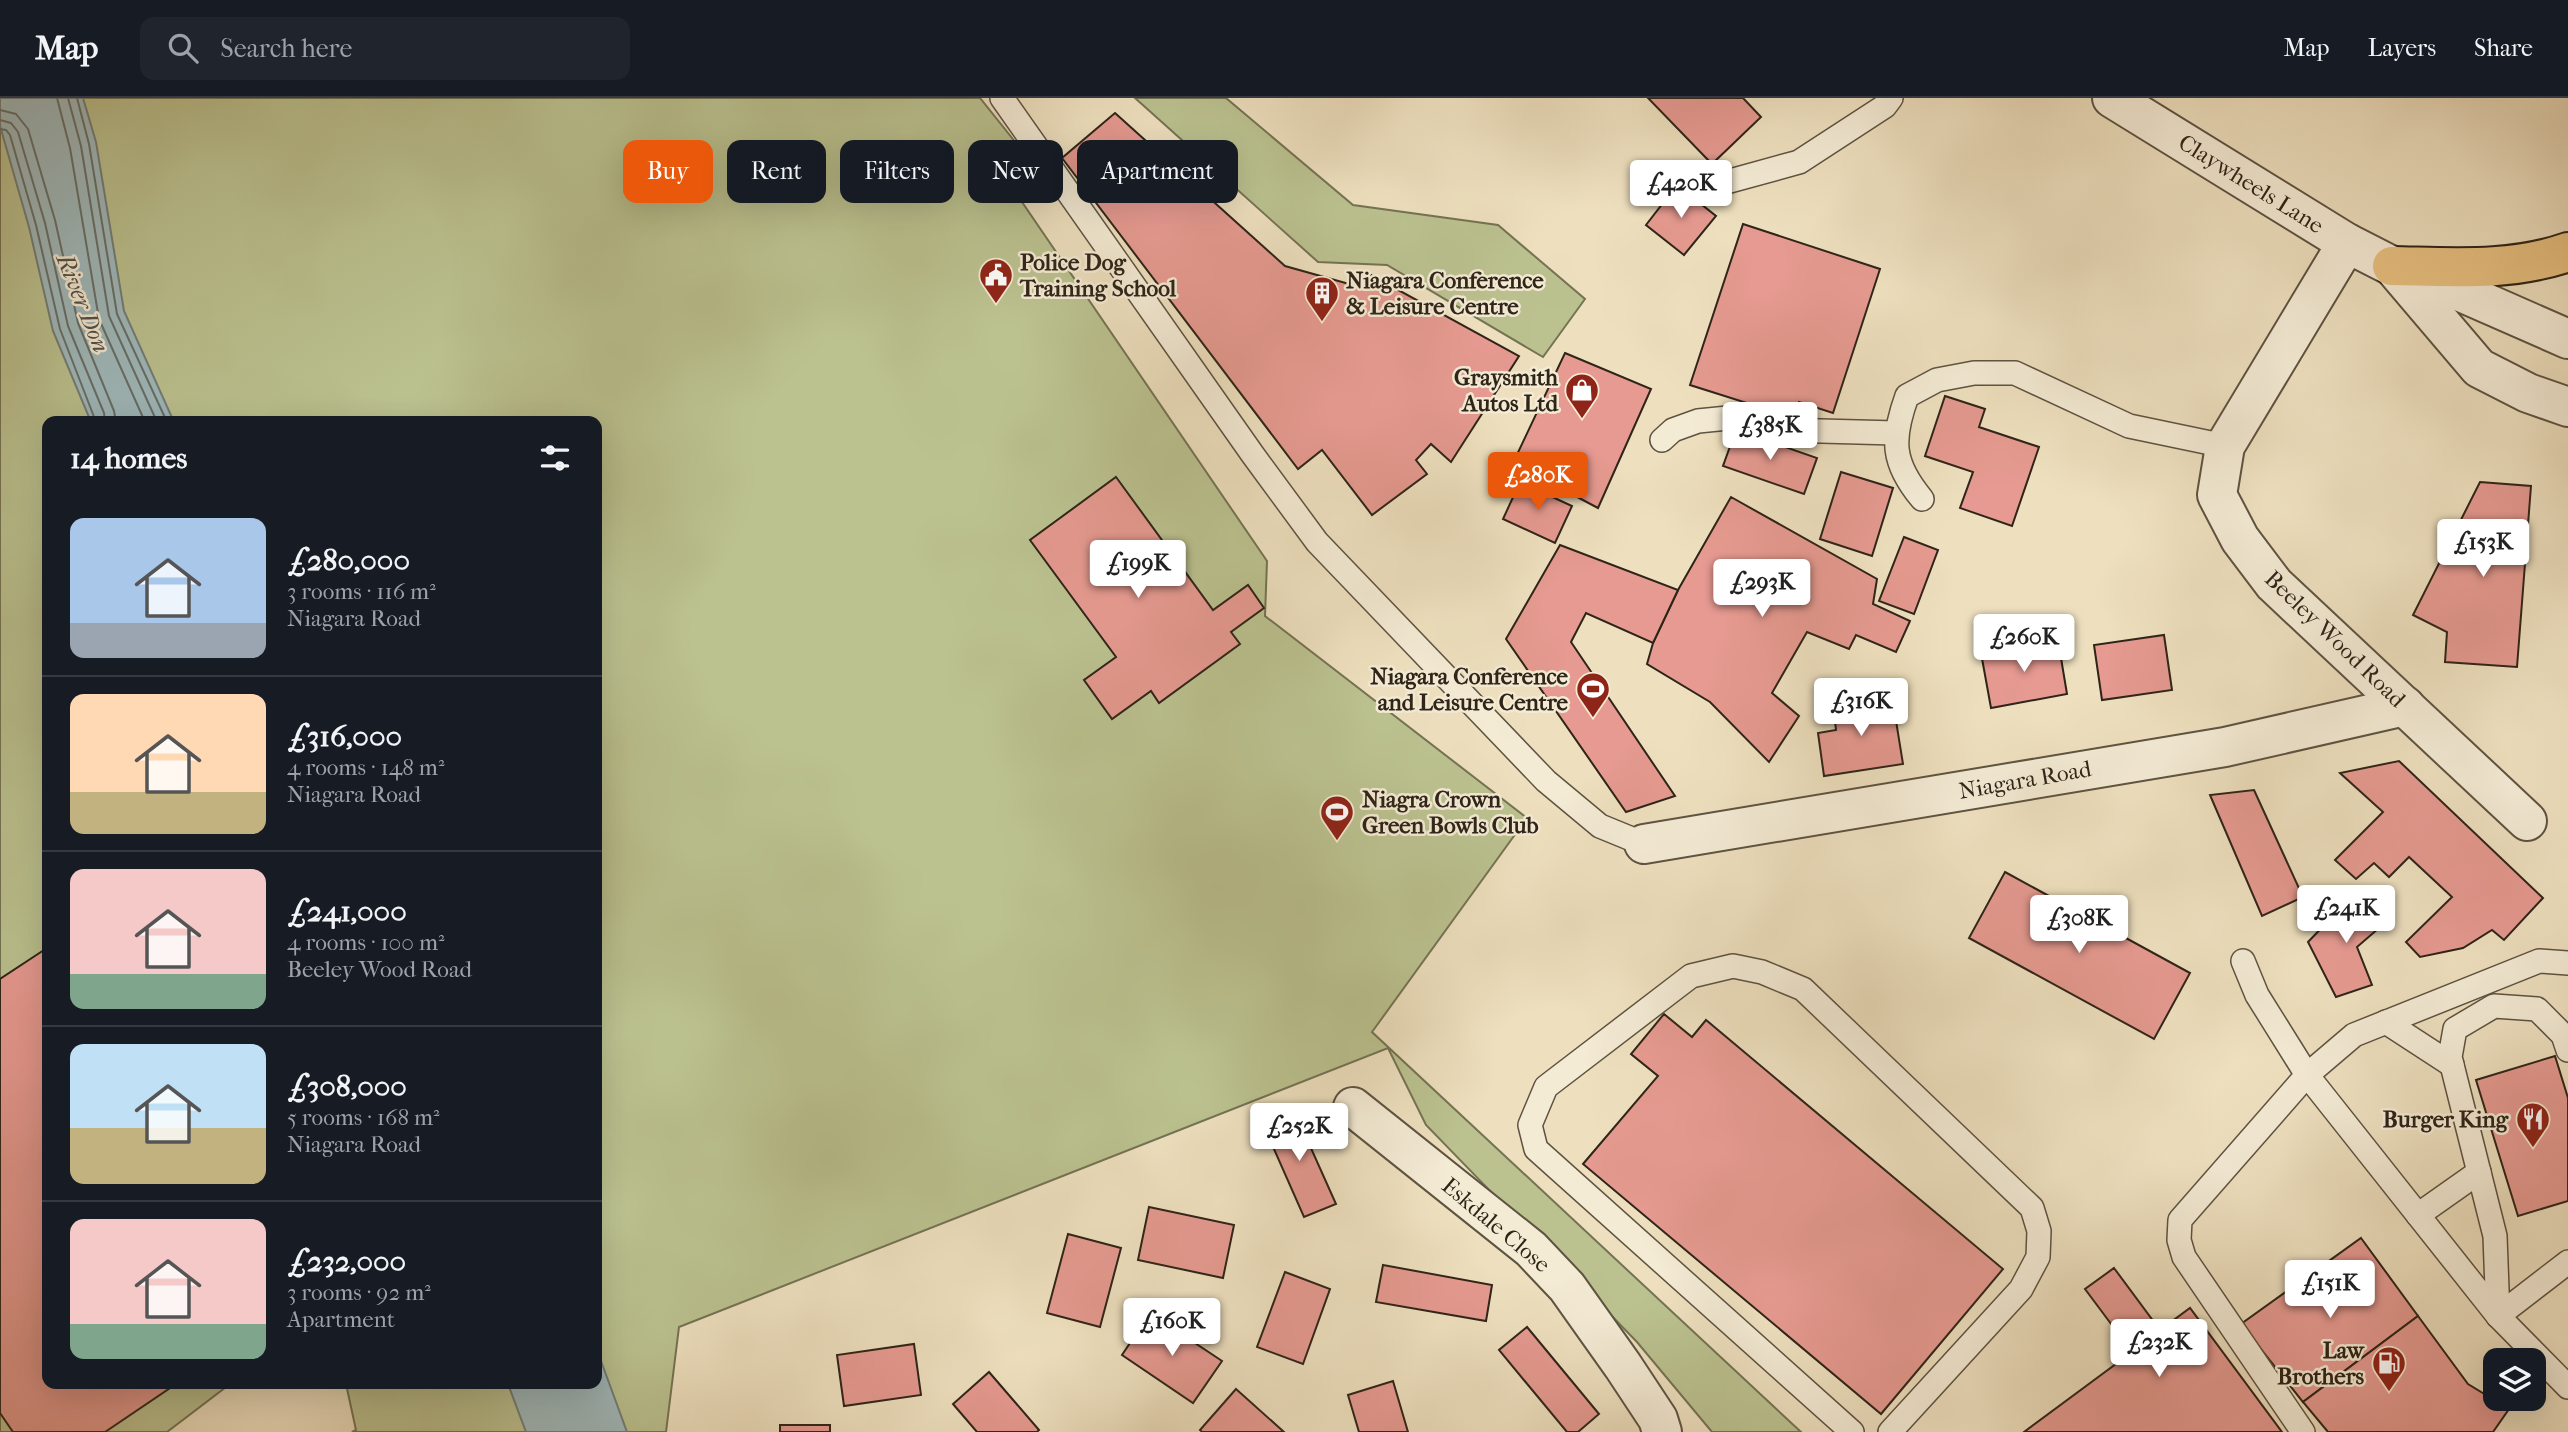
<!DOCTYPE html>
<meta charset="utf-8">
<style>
:root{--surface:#171b24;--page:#20242c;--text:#f1f3f6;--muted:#9ea1a6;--line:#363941;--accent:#ea580c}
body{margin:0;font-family:"IM FELL French Canon",serif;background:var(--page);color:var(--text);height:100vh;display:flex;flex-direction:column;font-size:26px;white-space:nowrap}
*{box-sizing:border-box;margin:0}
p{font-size:23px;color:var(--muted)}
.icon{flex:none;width:38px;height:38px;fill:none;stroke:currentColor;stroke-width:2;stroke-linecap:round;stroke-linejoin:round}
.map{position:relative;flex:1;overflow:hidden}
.sheet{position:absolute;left:42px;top:318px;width:560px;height:973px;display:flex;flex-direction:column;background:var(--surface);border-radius:14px;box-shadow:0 7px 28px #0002}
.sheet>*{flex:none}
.hud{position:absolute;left:623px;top:42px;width:665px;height:63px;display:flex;gap:14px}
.controls{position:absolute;left:2483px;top:1250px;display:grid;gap:14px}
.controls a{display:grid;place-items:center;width:63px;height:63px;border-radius:14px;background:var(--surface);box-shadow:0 7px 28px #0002;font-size:35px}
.price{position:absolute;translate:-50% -60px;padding:0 16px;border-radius:7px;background:#fff;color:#222;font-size:23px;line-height:46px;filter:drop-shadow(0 2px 4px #0008)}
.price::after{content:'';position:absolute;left:50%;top:42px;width:21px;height:16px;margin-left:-10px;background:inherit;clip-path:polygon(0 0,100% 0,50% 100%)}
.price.on{background:var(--accent);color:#fff}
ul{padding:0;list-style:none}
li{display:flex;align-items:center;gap:21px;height:175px;padding:0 28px}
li+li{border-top:2px solid var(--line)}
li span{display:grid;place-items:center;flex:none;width:196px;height:140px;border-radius:14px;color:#555}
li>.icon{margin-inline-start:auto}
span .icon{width:84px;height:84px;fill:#fffc;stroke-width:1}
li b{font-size:30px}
h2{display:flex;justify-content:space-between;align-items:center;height:84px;padding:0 28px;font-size:30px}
.tag{padding:0 24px;border-radius:14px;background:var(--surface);box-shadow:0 7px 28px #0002;font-size:24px;line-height:63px}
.tag.on{background:var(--accent);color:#fff}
header{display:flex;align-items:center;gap:42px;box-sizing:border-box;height:98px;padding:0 35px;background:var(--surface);border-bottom:2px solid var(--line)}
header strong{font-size:33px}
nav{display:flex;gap:38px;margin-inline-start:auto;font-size:24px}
.search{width:490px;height:63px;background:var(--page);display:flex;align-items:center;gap:18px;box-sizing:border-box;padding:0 24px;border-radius:14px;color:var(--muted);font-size:26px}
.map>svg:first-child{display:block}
.green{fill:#bbc290;stroke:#747354;stroke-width:2}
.water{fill:#9fbabd;stroke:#727e7b;stroke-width:2}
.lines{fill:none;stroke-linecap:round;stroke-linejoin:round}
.shore{stroke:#666f6a;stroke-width:2}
.building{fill:#e69a91;stroke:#2e2418;stroke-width:2}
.lane-casing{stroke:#5e5342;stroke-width:26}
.street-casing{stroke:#5e5342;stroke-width:42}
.highway-casing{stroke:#2e2418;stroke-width:42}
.lane{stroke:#f4ebd5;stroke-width:23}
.street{stroke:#f4ebd5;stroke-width:38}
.highway{stroke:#e7c080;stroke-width:38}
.labels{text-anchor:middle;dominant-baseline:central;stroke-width:5;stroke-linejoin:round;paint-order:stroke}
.street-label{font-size:23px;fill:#2e2418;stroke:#f4ebd5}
.poi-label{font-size:23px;font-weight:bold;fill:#2e2418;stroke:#f4ebd5;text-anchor:end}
.water-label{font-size:24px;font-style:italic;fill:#50514a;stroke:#f4ebd5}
</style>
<header>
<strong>Map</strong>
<div class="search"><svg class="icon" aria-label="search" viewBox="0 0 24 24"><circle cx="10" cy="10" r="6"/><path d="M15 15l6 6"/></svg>Search here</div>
<nav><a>Map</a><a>Layers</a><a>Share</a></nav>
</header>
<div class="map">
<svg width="2568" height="1334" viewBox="0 0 2568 1334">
<rect width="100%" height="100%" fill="#eee0bf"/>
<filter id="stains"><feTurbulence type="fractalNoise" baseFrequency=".00286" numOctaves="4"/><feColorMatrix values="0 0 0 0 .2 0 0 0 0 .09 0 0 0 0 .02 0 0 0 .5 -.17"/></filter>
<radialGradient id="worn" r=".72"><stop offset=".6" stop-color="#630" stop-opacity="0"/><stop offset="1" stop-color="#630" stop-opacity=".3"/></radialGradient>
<g class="green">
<polygon points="0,0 980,0 1024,55 1022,104 1267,463 1265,518 1527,720 1372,934 1801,1334 1712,1334 1637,1244 1426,1027 1388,950 679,1229 666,1334 352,1334 356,1332 346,1286 597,1286 597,324 47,324 47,1286 230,1286 167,1334 0,1334"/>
<polygon points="1135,0 1226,0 1353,107 1498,127 1585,201 1543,259 1387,167 1318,164"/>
</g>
<g class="water">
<polygon points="0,0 83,0 96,44 124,213 174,324 91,324 53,233 29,129 0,28"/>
<polygon points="597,1252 627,1334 526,1334 508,1286 597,1286"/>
</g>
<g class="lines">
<g class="shore">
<polyline points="57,0 70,50 99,221 145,324"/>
<polyline points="68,0 81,48 109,218 157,324"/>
<polyline points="77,0 89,46 117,216 167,324"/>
<polyline points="0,12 16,16 28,31 55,122 78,225 114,313 116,324"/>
<polyline points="0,22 11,25 18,34 45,125 68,228 104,315 105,324"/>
<polyline points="0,31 6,32 10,37 36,127 60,231 96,324"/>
</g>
</g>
<g class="building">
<polygon points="1648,0 1743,0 1761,19 1712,66"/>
<polygon points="1115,15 1285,168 1367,191 1371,177 1519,258 1451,364 1431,346 1416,362 1427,376 1372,417 1322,352 1298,371 1062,60"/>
<polygon points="1677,87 1716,118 1684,157 1646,127"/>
<polygon points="1743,126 1880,171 1833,315 1799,304 1794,320 1690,287"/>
<polygon points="1565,255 1651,291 1598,410 1513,365"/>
<polygon points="1945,298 1985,311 1979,329 2039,349 2012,428 1960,410 1973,374 1925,358"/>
<polygon points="1736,332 1817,360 1804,396 1723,368"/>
<polygon points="1841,374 1893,390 1872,458 1820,441"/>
<polygon points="1116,379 1213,512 1248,487 1264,510 1231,534 1240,546 1159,605 1151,593 1112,621 1084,582 1116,559 1030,442"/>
<polygon points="1520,384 1572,408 1555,445 1503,421"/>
<polygon points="2480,384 2531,388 2517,569 2445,564 2447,534 2413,517"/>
<polygon points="1731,399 1877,481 1873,506 1910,523 1896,554 1856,537 1849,551 1807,534 1772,595 1799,618 1769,664 1710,604 1647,566 1653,545 1678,492"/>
<polygon points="1904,439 1938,452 1914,516 1879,503"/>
<polygon points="1560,447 1678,492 1653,545 1586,515 1571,544 1675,698 1626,714 1506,541"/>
<polygon points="2164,537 2172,592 2102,602 2094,547"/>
<polygon points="2058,542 2067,596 1991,610 1981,555"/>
<polygon points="1892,598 1903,666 1824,678 1818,635 1836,632 1833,607"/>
<polygon points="2399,663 2543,800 2504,842 2492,832 2463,850 2420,859 2406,844 2452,799 2409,759 2389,779 2374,765 2356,781 2335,762 2383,714 2340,675"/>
<polygon points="2254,692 2303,799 2262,818 2210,697"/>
<polygon points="2005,774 2190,875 2154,941 1969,840"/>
<polygon points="2357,793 2386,824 2357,849 2372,887 2336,899 2308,844"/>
<polygon points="47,850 47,1286 176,1286 105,1334 13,1334 0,1315 0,881"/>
<polygon points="1664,916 1692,939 1706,922 2003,1171 1881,1316 1583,1066 1658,978 1631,956"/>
<polygon points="2555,958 2568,1000 2568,1103 2518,1118 2476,982"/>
<polygon points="1293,1010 1336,1106 1304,1119 1262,1024"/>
<polygon points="1149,1109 1234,1127 1223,1180 1138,1162"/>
<polygon points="1068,1136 1121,1150 1100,1229 1047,1215"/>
<polygon points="2361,1140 2418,1218 2303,1304 2241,1226"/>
<polygon points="1383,1167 1492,1187 1486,1223 1376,1204"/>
<polygon points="2114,1170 2160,1232 2190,1210 2282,1334 2024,1334 2132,1254 2085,1191"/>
<polygon points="1285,1174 1330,1191 1303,1266 1257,1249"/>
<polygon points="1150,1215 1222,1263 1193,1305 1122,1257"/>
<polygon points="2418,1218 2468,1286 2509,1311 2493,1334 2328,1334 2303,1304"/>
<polygon points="1527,1229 1599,1316 1578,1334 1567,1334 1499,1252"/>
<polygon points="914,1246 921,1297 844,1308 837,1257"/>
<polygon points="989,1274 1039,1332 1037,1334 977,1334 953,1306"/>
<polygon points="1393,1283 1408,1334 1359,1334 1348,1297"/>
<polygon points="1236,1291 1284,1334 1202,1334 1200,1332"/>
<rect x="780" y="1327" width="50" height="7"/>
</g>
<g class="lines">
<g class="lane-casing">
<g id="lane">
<polyline points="1002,0 1253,357 1317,444 1546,683 1600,728 1644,746"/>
<polyline points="1719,86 1799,64 1885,8 1891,0"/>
<polyline points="1662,342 1673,332 1698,323 1728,320 1783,332 1896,335"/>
<path d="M1922 401C1892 365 1891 342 1907 298L1937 282 1974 275H2015L2129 328 2225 348"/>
<polyline points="2243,863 2257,897 2307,977 2498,1218 2568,1289"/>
<polyline points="2386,924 2452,967"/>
<polyline points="2418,1117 2479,1074"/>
<polyline points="2498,1218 2495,1138 2450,959 2455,931 2494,908 2537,911 2563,937 2568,952"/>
<polyline points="2498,1218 2568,1164"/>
<polyline points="1852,1334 1536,1051 1530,1027 1546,989 1691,878 1733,868 1762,874 1803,891 2032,1110 2039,1133 2038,1159 2021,1191 1890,1334"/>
<polyline points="2303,1334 2184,1159 2179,1142 2180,1122 2307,977 2354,937 2539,863 2568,865"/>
</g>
</g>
<g class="street-casing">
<g id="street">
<polyline points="2112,0 2347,145 2392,168 2461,194 2568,241"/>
<polyline points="2347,145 2225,348 2217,397 2240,441 2274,486 2527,723"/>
<polyline points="2394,170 2479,270 2528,295 2568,309"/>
<polyline points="1644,746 2225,649 2405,608"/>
<polyline points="1353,1009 1531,1151 1567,1189 1623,1268 1658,1321 1662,1334"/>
</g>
</g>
<g class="highway-casing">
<path id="highway" d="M2392 168C2452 169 2511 174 2568 154"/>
</g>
<use href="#lane" class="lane"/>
<use href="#street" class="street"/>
<use href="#highway" class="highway"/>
</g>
<defs>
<g id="civic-pin" transform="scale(1.75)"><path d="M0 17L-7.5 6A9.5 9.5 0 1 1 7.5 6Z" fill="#8f2418" stroke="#f4ebd5"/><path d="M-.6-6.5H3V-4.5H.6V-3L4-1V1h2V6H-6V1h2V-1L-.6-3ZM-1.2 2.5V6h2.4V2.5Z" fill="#fff"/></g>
<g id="building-pin" transform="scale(1.75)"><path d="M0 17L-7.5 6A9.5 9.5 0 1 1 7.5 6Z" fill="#8f2418" stroke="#f4ebd5"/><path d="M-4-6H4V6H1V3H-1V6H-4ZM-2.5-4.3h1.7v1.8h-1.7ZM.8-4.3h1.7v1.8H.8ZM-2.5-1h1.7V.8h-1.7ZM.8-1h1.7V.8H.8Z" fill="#fff"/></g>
<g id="shop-pin" transform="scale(1.75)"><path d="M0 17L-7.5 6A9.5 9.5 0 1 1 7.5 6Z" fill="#8f2418" stroke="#f4ebd5"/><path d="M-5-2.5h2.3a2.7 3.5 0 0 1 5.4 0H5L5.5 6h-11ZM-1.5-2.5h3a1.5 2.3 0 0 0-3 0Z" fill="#fff"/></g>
<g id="stadium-pin" transform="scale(1.75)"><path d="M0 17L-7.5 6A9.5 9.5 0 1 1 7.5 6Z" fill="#8f2418" stroke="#f4ebd5"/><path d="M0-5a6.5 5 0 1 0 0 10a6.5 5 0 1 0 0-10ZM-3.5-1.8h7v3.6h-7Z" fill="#fff"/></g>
<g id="restaurant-pin" transform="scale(1.75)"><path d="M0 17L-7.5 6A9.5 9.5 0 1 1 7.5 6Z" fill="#8f2418" stroke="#f4ebd5"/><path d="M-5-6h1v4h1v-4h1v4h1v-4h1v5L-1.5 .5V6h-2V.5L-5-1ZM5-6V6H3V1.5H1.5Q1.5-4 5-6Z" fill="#fff"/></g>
<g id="fuel-pin" transform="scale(1.75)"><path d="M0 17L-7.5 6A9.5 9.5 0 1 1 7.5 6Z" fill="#8f2418" stroke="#f4ebd5"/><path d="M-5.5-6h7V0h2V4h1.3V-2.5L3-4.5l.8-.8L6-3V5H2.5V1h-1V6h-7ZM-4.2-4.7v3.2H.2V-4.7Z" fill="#fff"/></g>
</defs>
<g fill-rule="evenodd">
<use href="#civic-pin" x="996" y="177"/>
<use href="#building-pin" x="1322" y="195"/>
<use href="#shop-pin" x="1582" y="292"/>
<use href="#stadium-pin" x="1593" y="591"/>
<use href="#stadium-pin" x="1337" y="714"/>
<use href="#restaurant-pin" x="2533" y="1021"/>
<use href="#fuel-pin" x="2389" y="1265"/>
</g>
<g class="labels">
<g class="street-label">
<text transform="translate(2251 86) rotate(32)">Claywheels Lane</text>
<text transform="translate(2335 541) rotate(44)">Beeley Wood Road</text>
<text transform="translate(2025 682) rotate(-10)">Niagara Road</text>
<text transform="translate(1496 1127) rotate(40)">Eskdale Close</text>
</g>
<g class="poi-label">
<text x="1020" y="164" text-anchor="start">Police Dog<tspan x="1020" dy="26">Training School</tspan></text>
<text x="1346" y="182" text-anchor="start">Niagara Conference<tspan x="1346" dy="26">&amp; Leisure Centre</tspan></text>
<text x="1558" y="279">Graysmith<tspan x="1558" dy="26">Autos Ltd</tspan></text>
<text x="1568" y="578">Niagara Conference<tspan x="1568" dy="26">and Leisure Centre</tspan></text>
<text x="1362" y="701" text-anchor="start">Niagra Crown<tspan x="1362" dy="26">Green Bowls Club</tspan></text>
<text x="2508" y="1021">Burger King</text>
<text x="2364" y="1252">Law<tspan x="2364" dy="26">Brothers</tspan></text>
</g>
<g class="water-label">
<text transform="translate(83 205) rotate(68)">River Don</text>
</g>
</g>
<rect width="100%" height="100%" filter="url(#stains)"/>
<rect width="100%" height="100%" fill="url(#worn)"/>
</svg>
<div class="controls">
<a><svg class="icon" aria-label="layers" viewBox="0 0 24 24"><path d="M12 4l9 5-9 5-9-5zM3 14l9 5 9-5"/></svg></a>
</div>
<b class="price" style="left:1681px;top:122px">£420K</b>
<b class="price" style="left:1770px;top:364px">£385K</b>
<b class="price on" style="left:1538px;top:414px">£280K</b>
<b class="price" style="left:2483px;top:481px">£153K</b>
<b class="price" style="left:1138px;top:502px">£199K</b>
<b class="price" style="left:1762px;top:521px">£293K</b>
<b class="price" style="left:2024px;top:576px">£260K</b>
<b class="price" style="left:1861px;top:640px">£316K</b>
<b class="price" style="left:2346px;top:847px">£241K</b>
<b class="price" style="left:2079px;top:857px">£308K</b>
<b class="price" style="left:1299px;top:1065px">£252K</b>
<b class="price" style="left:2330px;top:1222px">£151K</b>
<b class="price" style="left:1172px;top:1260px">£160K</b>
<b class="price" style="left:2159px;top:1281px">£232K</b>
<div class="hud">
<a class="tag on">Buy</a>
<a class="tag">Rent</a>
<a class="tag">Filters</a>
<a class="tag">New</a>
<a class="tag">Apartment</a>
</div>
<section class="sheet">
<h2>14 homes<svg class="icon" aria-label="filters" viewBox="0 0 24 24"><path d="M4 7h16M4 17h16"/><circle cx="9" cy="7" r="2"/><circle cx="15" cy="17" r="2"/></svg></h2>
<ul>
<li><span style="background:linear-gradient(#a9c7e8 75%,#9aa5b1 0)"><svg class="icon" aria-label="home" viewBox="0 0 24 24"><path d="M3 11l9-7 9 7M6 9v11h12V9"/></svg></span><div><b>£280,000</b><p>3 rooms · 116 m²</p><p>Niagara Road</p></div></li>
<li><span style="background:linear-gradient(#ffd9b3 70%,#c2b280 0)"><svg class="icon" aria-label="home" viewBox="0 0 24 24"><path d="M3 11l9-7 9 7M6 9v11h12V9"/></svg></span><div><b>£316,000</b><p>4 rooms · 148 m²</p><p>Niagara Road</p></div></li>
<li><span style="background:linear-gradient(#f6c9c9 75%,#7fa58c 0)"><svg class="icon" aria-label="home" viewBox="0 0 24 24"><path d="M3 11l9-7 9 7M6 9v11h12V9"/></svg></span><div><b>£241,000</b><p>4 rooms · 100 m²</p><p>Beeley Wood Road</p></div></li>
<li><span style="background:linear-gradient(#bfe0f5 60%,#c2b280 0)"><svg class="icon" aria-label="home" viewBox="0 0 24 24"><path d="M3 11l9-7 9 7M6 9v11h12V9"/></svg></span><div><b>£308,000</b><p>5 rooms · 168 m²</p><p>Niagara Road</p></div></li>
<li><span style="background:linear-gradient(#f6c9c9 75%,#7fa58c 0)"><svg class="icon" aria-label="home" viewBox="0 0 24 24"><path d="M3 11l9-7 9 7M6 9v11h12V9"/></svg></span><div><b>£232,000</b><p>3 rooms · 92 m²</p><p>Apartment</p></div></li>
</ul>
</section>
</div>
